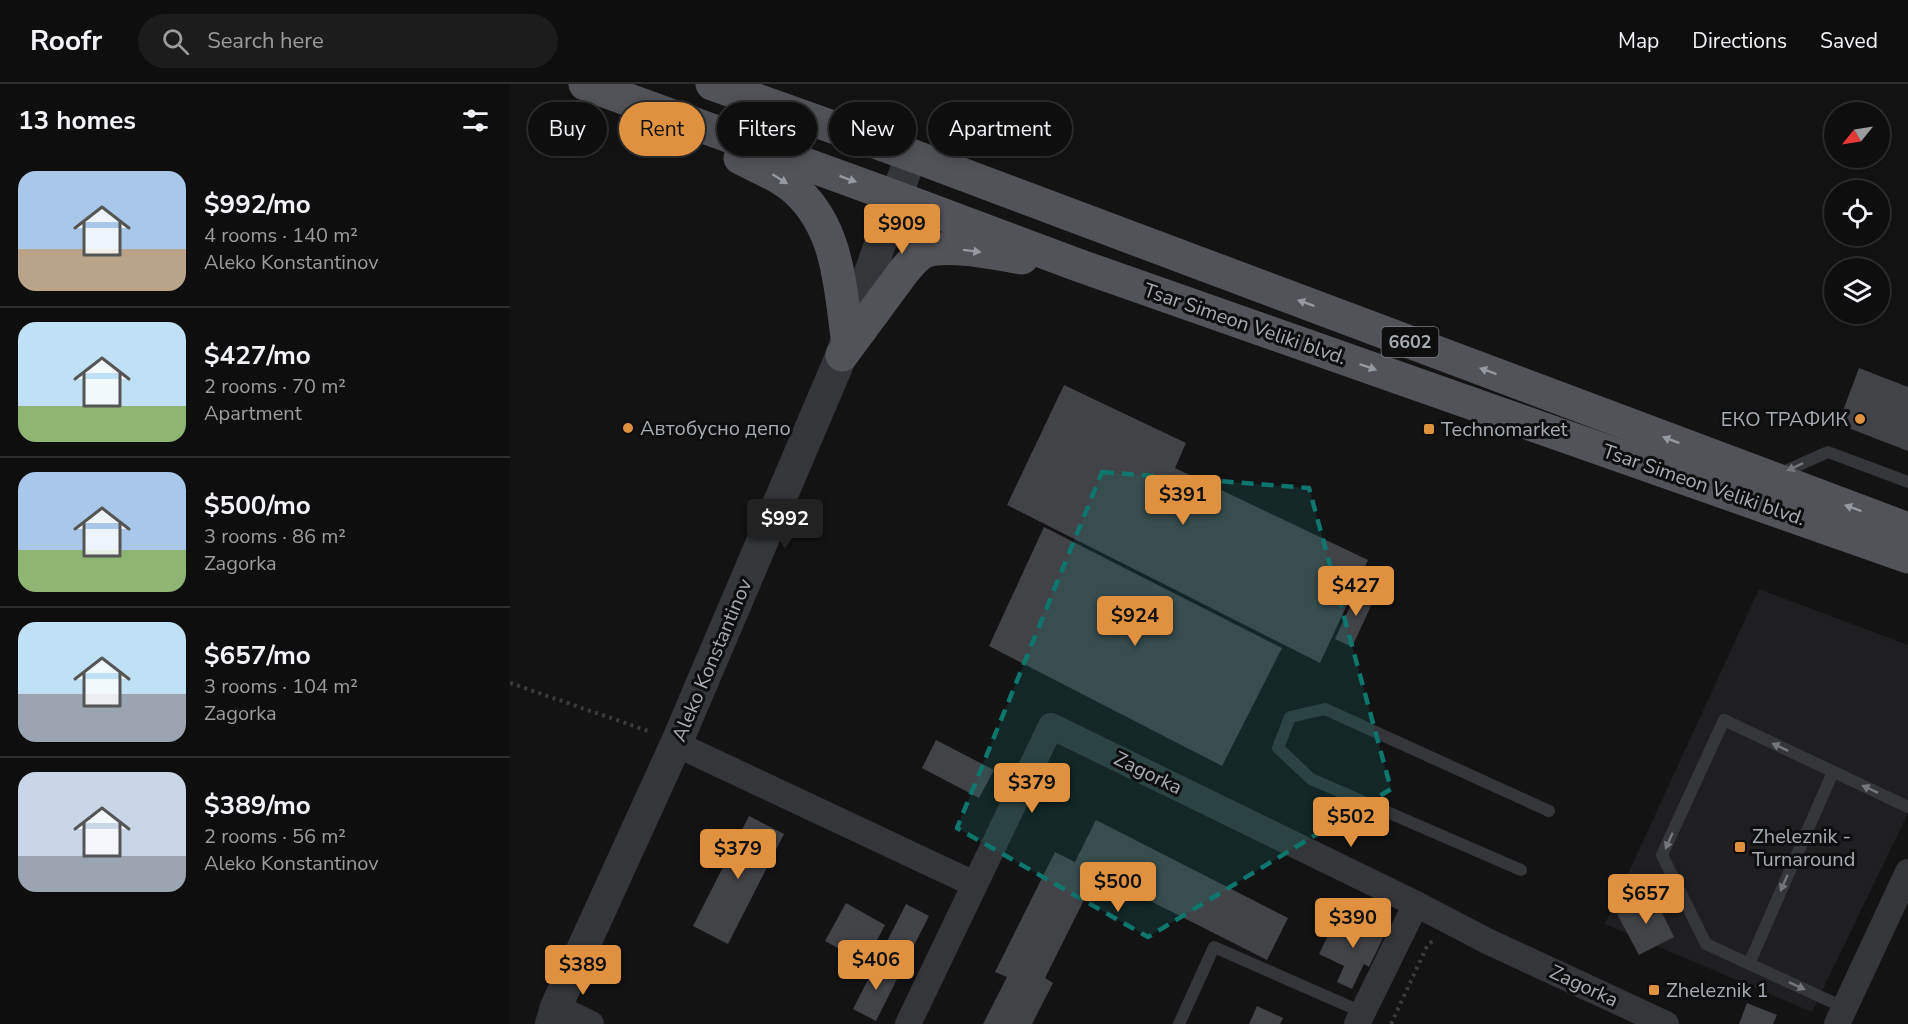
<!DOCTYPE html>
<meta charset="utf-8">
<style>
:root{--surface:#0e0e0f;--page:#1c1c1d;--text:#f1f3f6;--muted:#9b9c9e;--line:#2e2e2f;--accent:#e0913f}
body{margin:0;font-family:"Nunito Sans",sans-serif;background:var(--page);color:var(--text);height:100vh;display:flex;flex-direction:column;font-size:22px;white-space:nowrap}
*{box-sizing:border-box;margin:0}
p{font-size:20px;color:var(--muted)}
.icon{flex:none;width:33px;height:33px;fill:none;stroke:currentColor;stroke-width:2;stroke-linecap:round;stroke-linejoin:round}
.map{position:relative;flex:1;overflow:hidden}
.drawer{display:flex;flex-direction:column;background:var(--surface);width:510px}
.drawer>*{flex:none}
.top-card{position:absolute;left:18px;top:18px;width:570px;height:54px;display:flex;gap:12px}
.needle{width:39px;rotate:240deg}
.controls{position:absolute;left:1314px;top:18px;display:grid;gap:12px}
.controls a{display:grid;place-items:center;width:66px;height:66px;border-radius:50%;background:var(--surface);box-shadow:0 3px 15px #0003,0 0 0 2px var(--line);font-size:30px}
.price{position:absolute;translate:-50% -51px;padding:0 14px;border-radius:6px;background:var(--accent);color:#111;font-size:20px;line-height:39px;filter:drop-shadow(0 2px 3px #0008)}
.price::after{content:'';position:absolute;left:50%;top:36px;width:18px;height:14px;margin-left:-9px;background:inherit;clip-path:polygon(0 0,100% 0,50% 100%)}
.price.current{background:#222;color:#fff}
ul{padding:0;list-style:none}
li{display:flex;align-items:center;gap:18px;height:150px;padding:0 18px}
li+li{border-top:2px solid var(--line)}
li span{display:grid;place-items:center;flex:none;width:168px;height:120px;border-radius:18px;color:#555}
li>.icon{margin-inline-start:auto}
span .icon{width:72px;height:72px;fill:#fffc;stroke-width:1}
li b{font-size:26px}
h2{display:flex;justify-content:space-between;align-items:center;height:72px;padding:0 18px;font-size:26px}
.tag{padding:0 21px;border-radius:27px;background:var(--surface);box-shadow:0 3px 15px #0003,0 0 0 2px var(--line);font-size:21px;line-height:54px}
.tag.current{background:var(--accent);color:#111}
header{display:flex;align-items:center;gap:36px;box-sizing:border-box;height:84px;padding:0 30px;background:var(--surface);border-bottom:2px solid var(--line)}
header strong{font-size:28px}
nav{display:flex;gap:33px;margin-inline-start:auto;font-size:21px}
.search{width:420px;height:54px;background:var(--page);display:flex;align-items:center;gap:15px;box-sizing:border-box;padding:0 21px;border-radius:33px;color:var(--muted);font-size:22px}
main{display:flex;flex:1;min-height:0}
.map>svg:first-child{display:block}
.built{fill:#1f1f21}
.building{fill:#424347}
.lines{fill:none;stroke-linecap:round;stroke-linejoin:round}
.path{stroke:#3a3d40;stroke-width:4;stroke-dasharray:3 4.5;stroke-linecap:butt}
.service{stroke:#343639;stroke-width:12}
.minor{stroke:#343639;stroke-width:26}
.tertiary{stroke:#343639;stroke-width:32}
.primary{stroke:#515358;stroke-width:33}
.oneway{fill:#959aa1}
.oneway2{fill:#73777c}
.marked{fill:#0f766e;fill-opacity:0.2;stroke:#0f766e;stroke-width:4.5;stroke-dasharray:12 8;stroke-linejoin:round}
.poi-dot{fill:#e0913f;stroke:#0e0e0f;stroke-width:2}
.labels{text-anchor:middle;dominant-baseline:central;stroke-width:6;stroke-linejoin:round;paint-order:stroke}
.shield{fill:#0e0e0f;stroke:#787d82;stroke-width:1.5}
.shield-label{font-size:18px;font-weight:bold;fill:#a6acb3}
.street-label{font-size:20px;fill:#a6acb3;stroke:#0e0e0f}
.poi-label{font-size:20px;fill:#a6acb3;stroke:#0e0e0f;text-anchor:start}
</style>
<header>
<strong>Roofr</strong>
<div class="search"><svg class="icon" aria-label="search" viewBox="0 0 24 24"><circle cx="10" cy="10" r="6"/><path d="M15 15l6 6"/></svg>Search here</div>
<nav><a>Map</a><a>Directions</a><a>Saved</a></nav>
</header>
<main>
<section class="drawer">
<h2>13 homes<svg class="icon" aria-label="filters" viewBox="0 0 24 24"><path d="M4 7h16M4 17h16"/><circle cx="9" cy="7" r="2"/><circle cx="15" cy="17" r="2"/></svg></h2>
<ul>
<li><span style="background:linear-gradient(#a9c7e8 65%,#b9a48a 0)"><svg class="icon" aria-label="home" viewBox="0 0 24 24"><path d="M3 11l9-7 9 7M6 9v11h12V9"/></svg></span><div><b>$992/mo</b><p>4 rooms · 140 m²</p><p>Aleko Konstantinov</p></div></li>
<li><span style="background:linear-gradient(#bfe0f5 70%,#8fb573 0)"><svg class="icon" aria-label="home" viewBox="0 0 24 24"><path d="M3 11l9-7 9 7M6 9v11h12V9"/></svg></span><div><b>$427/mo</b><p>2 rooms · 70 m²</p><p>Apartment</p></div></li>
<li><span style="background:linear-gradient(#a9c7e8 65%,#8fb573 0)"><svg class="icon" aria-label="home" viewBox="0 0 24 24"><path d="M3 11l9-7 9 7M6 9v11h12V9"/></svg></span><div><b>$500/mo</b><p>3 rooms · 86 m²</p><p>Zagorka</p></div></li>
<li><span style="background:linear-gradient(#bfe0f5 60%,#9aa5b1 0)"><svg class="icon" aria-label="home" viewBox="0 0 24 24"><path d="M3 11l9-7 9 7M6 9v11h12V9"/></svg></span><div><b>$657/mo</b><p>3 rooms · 104 m²</p><p>Zagorka</p></div></li>
<li><span style="background:linear-gradient(#c9d6e8 70%,#9aa5b1 0)"><svg class="icon" aria-label="home" viewBox="0 0 24 24"><path d="M3 11l9-7 9 7M6 9v11h12V9"/></svg></span><div><b>$389/mo</b><p>2 rooms · 56 m²</p><p>Aleko Konstantinov</p></div></li>
</ul>
</section>
<div class="map">
<svg width="1398" height="940" viewBox="0 0 1398 940">
<rect width="100%" height="100%" fill="#131314"/>
<polygon class="built" points="1249,505 1398,561 1398,729 1302,928 1095,840"/>
<g class="building">
<polygon points="1349,284 1398,303 1398,367 1328,340"/>
<polygon points="554,301 676,359 665,384 858,476 810,579 497,421"/>
<polygon points="534,443 772,564 712,682 479,562"/>
<polygon points="849,503 866,511 842,563 825,555"/>
<polygon points="426,656 484,686 469,714 412,684"/>
<polygon points="239,732 274,750 218,860 183,842"/>
<polygon points="586,736 778,834 757,876 587,790 535,894 543,899 522,940 473,940 497,893 485,888 545,768 565,778"/>
<polygon points="1143,811 1164,853 1129,871 1107,830"/>
<polygon points="336,819 375,841 355,879 315,857"/>
<polygon points="396,820 419,832 395,879 372,867"/>
<polygon points="854,835 877,846 859,883 854,880 842,905 827,898 834,882 809,870 821,845 827,848 832,838 849,846"/>
<polygon points="367,878 390,889 366,937 343,925"/>
<polygon points="1237,919 1267,931 1263,940 1229,940"/>
<polygon points="747,922 773,934 770,940 739,940"/>
</g>
<g class="lines">
<g class="path">
<polyline points="0,599 141,648"/>
<polyline points="881,940 918,860 925,856"/>
</g>
<g class="service">
<polyline points="1269,390 1318,368 1398,398"/>
<polyline points="1011,786 801,695 768,664 780,633 815,625 1039,727"/>
<polyline points="1239,880 1323,688"/>
<polyline points="1335,924 1196,860 1152,771 1214,636 1398,723"/>
<polyline points="669,940 704,863 852,928"/>
</g>
<g class="minor">
<polyline points="166,660 464,800"/>
<polyline points="46,923 81,940"/>
<polyline points="398,940 541,642 906,820 977,857 1156,940"/>
<polyline points="847,940 906,820"/>
<polyline points="1327,940 1398,788"/>
</g>
<polyline class="tertiary" points="41,940 46,923 166,660 330,275 401,71"/>
<g class="primary">
<polyline points="75,0 386,113 565,180 1398,473"/>
<polyline points="202,0 401,71 1398,445"/>
<path d="M230 74C249 84 271 92 287 107 328 145 330 201 337 253"/>
<path d="M332 271 394 187C400 180 406 172 414 168 438 159 487 170 512 174"/>
</g>
</g>
<defs><path id="oneway-solid" d="M-6-.8H1V-3.2L6.5 0L1 3.2V.8H-6Z" transform="scale(1.5)"/></defs>
<g class="oneway">
<use href="#oneway-solid" transform="translate(270 95) rotate(32)"/>
<use href="#oneway-solid" transform="translate(338 95) rotate(20)"/>
<use href="#oneway-solid" transform="translate(462 167) rotate(7)"/>
<use href="#oneway-solid" transform="translate(796 219) rotate(-160)"/>
<use href="#oneway-solid" transform="translate(858 283) rotate(19)"/>
<use href="#oneway-solid" transform="translate(978 287) rotate(-160)"/>
<use href="#oneway-solid" transform="translate(1161 356) rotate(-159)"/>
<use href="#oneway-solid" transform="translate(1343 424) rotate(-160)"/>
</g>
<g class="oneway2">
<use href="#oneway-solid" transform="translate(1285 383) rotate(155)"/>
<use href="#oneway-solid" transform="translate(1270 663) rotate(-155)"/>
<use href="#oneway-solid" transform="translate(1360 705) rotate(-155)"/>
<use href="#oneway-solid" transform="translate(1159 757) rotate(114)"/>
<use href="#oneway-solid" transform="translate(1274 799) rotate(114)"/>
<use href="#oneway-solid" transform="translate(1287 902) rotate(25)"/>
</g>
<path class="marked" d="M592 388 799 404 881 705 638 853 447 744Z"/>
<g class="poi-dot">
<circle cx="1350" cy="335" r="6"/>
<circle cx="118" cy="344" r="6"/>
<rect x="913" y="339" width="12" height="12" rx="3"/>
<rect x="1224" y="757" width="12" height="12" rx="3"/>
<rect x="1138" y="900" width="12" height="12" rx="3"/>
</g>
<g class="labels">
<rect class="shield" x="871.5" y="243" width="57" height="30" rx="4.5"/>
<g class="shield-label">
<text x="900" y="258">6602</text>
</g>
<g class="street-label">
<text transform="translate(735 240) rotate(19)">Tsar Simeon Veliki blvd.</text>
<text transform="translate(1194 401) rotate(19)">Tsar Simeon Veliki blvd.</text>
<text transform="translate(202 576) rotate(-67)">Aleko Konstantinov</text>
<text transform="translate(638 689) rotate(26)">Zagorka</text>
<text transform="translate(1074 902) rotate(25)">Zagorka</text>
</g>
<g class="poi-label">
<text x="1338" y="335" text-anchor="end">ЕКО ТРАФИК</text>
<text x="130" y="344">Автобусно депо</text>
<text x="931" y="345">Technomarket</text>
<text x="1242" y="752">Zheleznik -<tspan x="1242" dy="23">Turnaround</tspan></text>
<text x="1156" y="906">Zheleznik 1</text>
</g>
</g>
</svg>
<div class="controls">
<a><svg class="needle" viewBox="-14 -14 28 28"><path d="M0-13l5 13h-10z" fill="#e53935"/><path d="M0 13l5-13h-10z" fill="#9b9c9e"/></svg></a>
<a><svg class="icon" aria-label="locate" viewBox="0 0 24 24"><circle cx="12" cy="12" r="6"/><path d="M12 2v4M12 18v4M2 12h4M18 12h4"/></svg></a>
<a><svg class="icon" aria-label="layers" viewBox="0 0 24 24"><path d="M12 4l9 5-9 5-9-5zM3 14l9 5 9-5"/></svg></a>
</div>
<b class="price" style="left:392px;top:171px">$909</b>
<b class="price" style="left:673px;top:442px">$391</b>
<b class="price current" style="left:275px;top:466px">$992</b>
<b class="price" style="left:846px;top:533px">$427</b>
<b class="price" style="left:625px;top:563px">$924</b>
<b class="price" style="left:522px;top:730px">$379</b>
<b class="price" style="left:841px;top:764px">$502</b>
<b class="price" style="left:228px;top:796px">$379</b>
<b class="price" style="left:608px;top:829px">$500</b>
<b class="price" style="left:1136px;top:841px">$657</b>
<b class="price" style="left:843px;top:865px">$390</b>
<b class="price" style="left:366px;top:907px">$406</b>
<b class="price" style="left:73px;top:912px">$389</b>
<div class="top-card">
<a class="tag">Buy</a>
<a class="tag current">Rent</a>
<a class="tag">Filters</a>
<a class="tag">New</a>
<a class="tag">Apartment</a>
</div>
</div>
</main>
